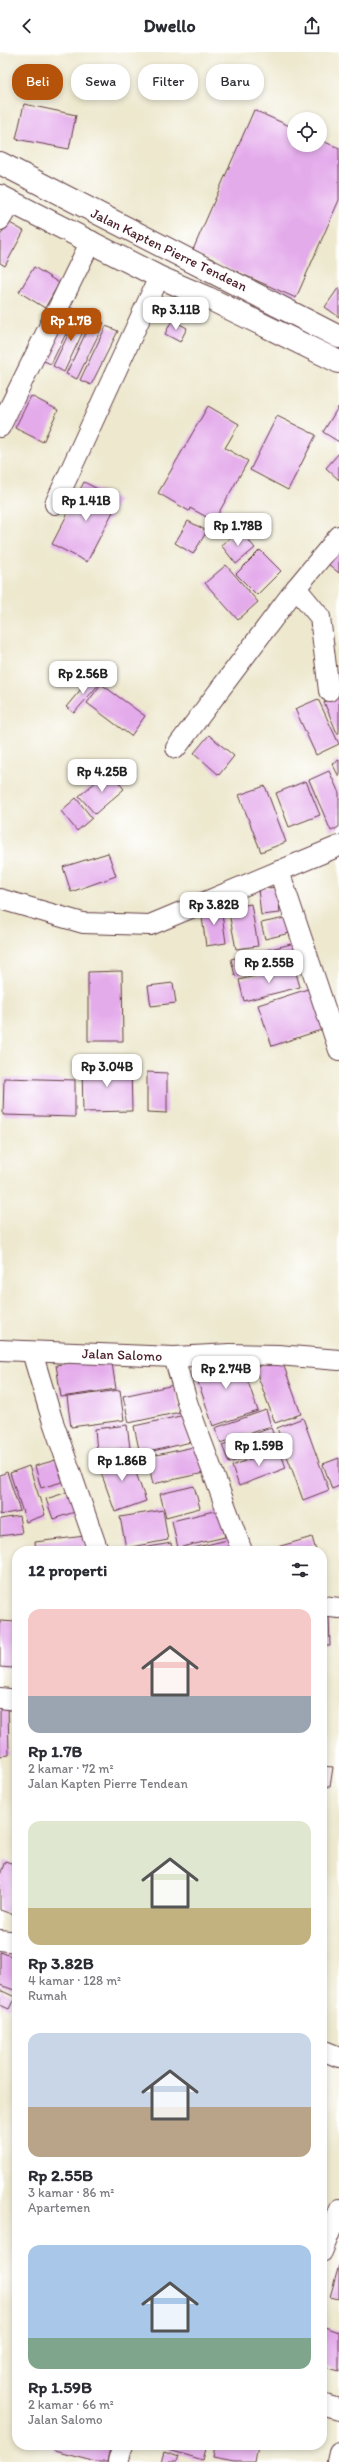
<!DOCTYPE html>
<html lang="id">
<meta charset="utf-8">
<style>
:root{--surface:#fff;--page:#f2f2f3;--text:#2b2b33;--muted:#7c7c81;--accent:#b45309}
body{margin:0;font-family:Itim,sans-serif;background:var(--page);color:var(--text);height:100vh;display:flex;flex-direction:column;font-size:15px;white-space:nowrap}
*{box-sizing:border-box;margin:0}
p{font-size:13px;color:var(--muted)}
.icon{flex:none;width:22px;height:22px;fill:none;stroke:currentColor;stroke-width:2;stroke-linecap:round;stroke-linejoin:round}
.map{position:relative;flex:1;overflow:hidden}
.details{position:absolute;left:12px;top:1494px;width:315px;height:904px;display:flex;flex-direction:column;background:var(--surface);border-radius:16px;box-shadow:0 2px 6px #0003}
.details>*{flex:none}
.banner{position:absolute;left:12px;top:12px;width:315px;height:36px;display:flex;gap:8px}
.tools{position:absolute;left:287px;top:60px;display:grid;gap:8px}
.tools a{display:grid;place-items:center;width:40px;height:40px;border-radius:50%;background:var(--surface);box-shadow:0 2px 6px #0003;font-size:20px}
.price{position:absolute;translate:-50% -34px;padding:0 9px;border-radius:8px;background:#fff;color:#222;font-size:13px;line-height:26px;filter:drop-shadow(0 1px 2px #0008)}
.price::after{content:'';position:absolute;left:50%;top:24px;width:12px;height:9px;margin-left:-6px;background:inherit;clip-path:polygon(0 0,100% 0,50% 100%)}
.price.selected{background:var(--accent);color:#fff}
ul{padding:0;list-style:none}
li{display:grid;align-content:center;gap:8px;height:212px;padding:0 16px}
li span{display:grid;place-items:center;height:124px;border-radius:12px;color:#555}
li>.icon{margin-inline-start:auto}
span .icon{width:72px;height:72px;fill:#fffc;stroke-width:1}
li b{font-size:17px}
h2{display:flex;justify-content:space-between;align-items:center;height:48px;padding:0 16px;font-size:17px}
.pill{padding:0 14px;border-radius:16px;background:var(--surface);box-shadow:0 2px 6px #0003;font-size:14px;line-height:36px}
.pill.selected{background:var(--accent);color:#fff}
header{display:flex;justify-content:space-between;align-items:center;height:52px;padding:0 16px;background:var(--surface);font-size:18px;font-weight:800}
.map>svg:first-child{display:block}
.building{fill:#e4abeb}
.lines{fill:none;stroke-linecap:round;stroke-linejoin:round}
.minor-casing{stroke:#623d43;stroke-width:22}
.trunk-casing{stroke:#623d43;stroke-width:24}
.minor{stroke:#fff;stroke-width:20}
.trunk{stroke:#fff;stroke-width:22}
.labels{text-anchor:middle;dominant-baseline:central;stroke-width:3.5;stroke-linejoin:round;paint-order:stroke}
.street-label{font-size:14px;fill:#4a1f2b;stroke:#fff}
</style>
<header><svg class="icon" aria-label="back" viewBox="0 0 24 24"><path d="M15 5l-7 7 7 7"/></svg>Dwello<svg class="icon" aria-label="share" viewBox="0 0 24 24"><path d="M12 15V3M7 8l5-5 5 5M5 13v7h14v-7"/></svg></header>
<div class="map">
<svg width="339" height="2410" viewBox="0 0 339 2410">
<rect width="100%" height="100%" fill="#fff"/>
<filter id="ink" filterUnits="userSpaceOnUse"><feTurbulence type="fractalNoise" baseFrequency=".025" numOctaves="2"/><feDisplacementMap in="SourceGraphic" scale="8" xChannelSelector="R" yChannelSelector="G"/><feConvolveMatrix kernelMatrix="1 2 1 2 8 2 1 2 1" color-interpolation-filters="sRGB"/></filter>
<filter id="wash" filterUnits="userSpaceOnUse"><feTurbulence type="fractalNoise" baseFrequency=".012" numOctaves="4" result="noise"/><feDisplacementMap in="SourceGraphic" scale="16" xChannelSelector="R" yChannelSelector="G"/><feGaussianBlur stdDeviation="0.9" result="paint"/><feColorMatrix in="noise" values="0 0 0 0 0 0 0 0 0 0 0 0 0 0 0 0 0 1.4 0 .05"/><feComposite in="paint" operator="in"/></filter>
<g filter="url(#wash)">
<rect width="100%" height="100%" fill="#ede8ce"/>
<g id="blocks">
<g class="building">
<polygon points="24,52 76,63 69,97 16,87"/>
<polygon points="254,58 294,76 294,93 320,93 320,88 339,96 339,148 296,246 192,200"/>
<polygon points="8,170 24,179 5,214 0,211 0,184"/>
<polygon points="34,215 59,231 45,256 19,240"/>
<polygon points="339,235 339,265 325,255"/>
<polygon points="65,253 77,259 51,312 39,307"/>
<polygon points="79,260 90,265 64,320 53,314"/>
<polygon points="93,266 104,271 77,327 66,322"/>
<polygon points="172,268 187,276 180,290 165,282"/>
<polygon points="106,274 118,279 91,333 80,328"/>
<polygon points="31,344 58,358 43,390 15,376"/>
<polygon points="208,354 239,372 225,396 248,409 214,469 190,456 189,459 158,441"/>
<polygon points="339,354 339,390 323,380"/>
<polygon points="277,364 316,383 288,438 250,418"/>
<polygon points="339,401 339,428 326,416"/>
<polygon points="84,430 119,448 87,510 52,492"/>
<polygon points="188,469 207,479 193,502 175,491"/>
<polygon points="240,478 255,496 236,512 221,493"/>
<polygon points="339,489 339,521 323,508"/>
<polygon points="260,498 281,519 257,543 236,522"/>
<polygon points="226,513 258,550 238,568 205,531"/>
<polygon points="92,624 100,631 74,661 66,655"/>
<polygon points="101,632 145,664 131,684 87,651"/>
<polygon points="339,644 339,681 337,681 324,650"/>
<polygon points="318,647 339,692 316,703 295,657"/>
<polygon points="209,683 234,704 219,723 194,701"/>
<polygon points="339,708 339,725 332,711"/>
<polygon points="109,719 124,737 95,762 79,744"/>
<polygon points="329,719 339,741 339,775 331,779 309,728"/>
<polygon points="306,729 320,763 289,775 276,741"/>
<polygon points="265,734 286,790 261,800 239,743"/>
<polygon points="76,746 92,766 77,779 61,759"/>
<polygon points="108,801 116,824 71,840 63,815"/>
<polygon points="277,835 280,861 261,863 258,837"/>
<polygon points="251,852 258,894 236,897 228,856"/>
<polygon points="221,855 226,891 206,894 201,858"/>
<polygon points="290,865 294,880 265,887 261,871"/>
<polygon points="295,891 299,909 235,924 231,907"/>
<polygon points="294,914 300,935 244,949 239,928"/>
<polygon points="122,919 123,989 88,989 88,920"/>
<polygon points="173,931 176,951 151,954 148,934"/>
<polygon points="311,936 324,977 272,994 258,953"/>
<polygon points="131,1012 132,1059 83,1060 82,1013"/>
<polygon points="147,1020 167,1021 167,1061 147,1060"/>
<polygon points="4,1026 75,1028 75,1065 3,1063"/>
<polygon points="239,1303 258,1359 213,1374 194,1318"/>
<polygon points="111,1305 116,1337 61,1345 56,1313"/>
<polygon points="281,1306 301,1362 275,1371 255,1316"/>
<polygon points="174,1333 180,1360 129,1371 123,1344"/>
<polygon points="120,1338 124,1368 71,1375 67,1345"/>
<polygon points="266,1358 271,1374 221,1391 215,1376"/>
<polygon points="185,1363 191,1390 140,1402 134,1374"/>
<polygon points="303,1366 329,1438 303,1448 277,1376"/>
<polygon points="127,1373 130,1396 97,1400 95,1377"/>
<polygon points="271,1376 278,1394 229,1411 222,1393"/>
<polygon points="198,1394 204,1421 153,1432 147,1405"/>
<polygon points="279,1396 286,1416 239,1434 232,1414"/>
<polygon points="129,1401 146,1449 115,1460 98,1412"/>
<polygon points="63,1406 69,1428 41,1436 35,1414"/>
<polygon points="339,1406 339,1434 332,1437 323,1412"/>
<polygon points="29,1414 45,1463 26,1470 10,1421"/>
<polygon points="7,1420 20,1459 0,1463 0,1423"/>
<polygon points="194,1434 200,1456 166,1465 160,1442"/>
<polygon points="74,1438 81,1458 53,1467 46,1447"/>
<polygon points="163,1458 168,1488 126,1496 120,1465"/>
<polygon points="218,1458 225,1485 178,1496 172,1469"/>
<polygon points="19,1464 22,1481 0,1484 0,1467"/>
<polygon points="85,1484 87,1499 36,1499 35,1490"/>
<polygon points="312,1485 316,1499 275,1499 274,1496"/>
<polygon points="232,1487 235,1499 184,1499 184,1498"/>
<polygon points="171,1491 172,1499 138,1499 138,1497"/>
<polygon points="322,1563 329,1563 330,1594 322,1594"/>
<polygon points="0,1569 16,1570 13,1616 0,1615"/>
<polygon points="0,1651 8,1651 9,1703 0,1704"/>
<polygon points="322,1714 333,1715 330,1735 322,1734"/>
<polygon points="5,1809 17,1813 17,1864 0,1858 0,1823"/>
<polygon points="0,1900 17,1906 17,1939 0,1933"/>
<polygon points="0,1938 15,1945 9,1957 0,1953"/>
<polygon points="339,2213 339,2247 330,2245"/>
<polygon points="322,2274 339,2280 339,2319 322,2314"/>
<polygon points="55,2393 111,2393 107,2410 96,2410 54,2399"/>
<polygon points="167,2393 207,2393 203,2408 166,2397"/>
<polygon points="215,2393 258,2393 255,2410 234,2410 213,2406"/>
<polygon points="164,2400 179,2405 177,2410 161,2410"/>
</g>
</g>
</g>
<g filter="url(#ink)">
<use href="#blocks" fill-opacity="0" stroke="#623d43" stroke-width="1"/>
<g class="lines">
<g class="minor-casing">
<g id="minor">
<polyline points="0,168 11,150"/>
<polyline points="0,375 91,189"/>
<polyline points="55,452 159,225"/>
<polyline points="296,536 320,565 329,639"/>
<polyline points="176,696 296,536 339,484"/>
<polyline points="279,819 339,998"/>
<polyline points="0,847 83,871 150,873 339,794"/>
<polyline points="0,1298 174,1305 230,1302 278,1303 339,1308"/>
<polyline points="32,1300 52,1367 98,1499"/>
<polyline points="174,1305 188,1353 242,1499"/>
<polyline points="322,1554 339,1556"/>
<polyline points="0,1646 17,1648"/>
<polyline points="0,1888 17,1890"/>
<polyline points="322,1998 339,2005"/>
<polyline points="322,2200 339,2157"/>
<polyline points="322,2352 339,2357"/>
<polyline points="118,2410 123,2393"/>
<polyline points="337,2410 339,2401"/>
</g>
</g>
<g class="trunk-casing">
<g id="trunk">
<polyline points="0,111 339,285"/>
<polyline points="0,144 159,225 208,246 339,310"/>
</g>
</g>
<use href="#minor" class="minor"/>
<use href="#trunk" class="trunk"/>
</g>
</g>
<g class="labels">
<g class="street-label">
<text transform="translate(169 198) rotate(26)">Jalan Kapten Pierre Tendean</text>
<text transform="translate(122 1303) rotate(2)">Jalan Salomo</text>
</g>
</g>
</svg>
<div class="tools">
<a><svg class="icon" aria-label="locate" viewBox="0 0 24 24"><circle cx="12" cy="12" r="6"/><path d="M12 2v4M12 18v4M2 12h4M18 12h4"/></svg></a>
</div>
<b class="price" style="left:176px;top:279px">Rp 3.11B</b>
<b class="price selected" style="left:71px;top:290px">Rp 1.7B</b>
<b class="price" style="left:86px;top:470px">Rp 1.41B</b>
<b class="price" style="left:238px;top:495px">Rp 1.78B</b>
<b class="price" style="left:83px;top:643px">Rp 2.56B</b>
<b class="price" style="left:102px;top:741px">Rp 4.25B</b>
<b class="price" style="left:214px;top:874px">Rp 3.82B</b>
<b class="price" style="left:269px;top:932px">Rp 2.55B</b>
<b class="price" style="left:107px;top:1036px">Rp 3.04B</b>
<b class="price" style="left:226px;top:1338px">Rp 2.74B</b>
<b class="price" style="left:259px;top:1415px">Rp 1.59B</b>
<b class="price" style="left:122px;top:1430px">Rp 1.86B</b>
<div class="banner">
<a class="pill selected">Beli</a>
<a class="pill">Sewa</a>
<a class="pill">Filter</a>
<a class="pill">Baru</a>
</div>
<section class="details">
<h2>12 properti<svg class="icon" aria-label="filters" viewBox="0 0 24 24"><path d="M4 7h16M4 17h16"/><circle cx="9" cy="7" r="2"/><circle cx="15" cy="17" r="2"/></svg></h2>
<ul>
<li><span style="background:linear-gradient(#f6c9c9 70%,#9aa5b1 0)"><svg class="icon" aria-label="home" viewBox="0 0 24 24"><path d="M3 11l9-7 9 7M6 9v11h12V9"/></svg></span><div><b>Rp 1.7B</b><p>2 kamar · 72 m²</p><p>Jalan Kapten Pierre Tendean</p></div></li>
<li><span style="background:linear-gradient(#dfe7d0 70%,#c2b280 0)"><svg class="icon" aria-label="home" viewBox="0 0 24 24"><path d="M3 11l9-7 9 7M6 9v11h12V9"/></svg></span><div><b>Rp 3.82B</b><p>4 kamar · 128 m²</p><p>Rumah</p></div></li>
<li><span style="background:linear-gradient(#c9d6e8 60%,#b9a48a 0)"><svg class="icon" aria-label="home" viewBox="0 0 24 24"><path d="M3 11l9-7 9 7M6 9v11h12V9"/></svg></span><div><b>Rp 2.55B</b><p>3 kamar · 86 m²</p><p>Apartemen</p></div></li>
<li><span style="background:linear-gradient(#a9c7e8 75%,#7fa58c 0)"><svg class="icon" aria-label="home" viewBox="0 0 24 24"><path d="M3 11l9-7 9 7M6 9v11h12V9"/></svg></span><div><b>Rp 1.59B</b><p>2 kamar · 66 m²</p><p>Jalan Salomo</p></div></li>
</ul>
</section>
</div>
